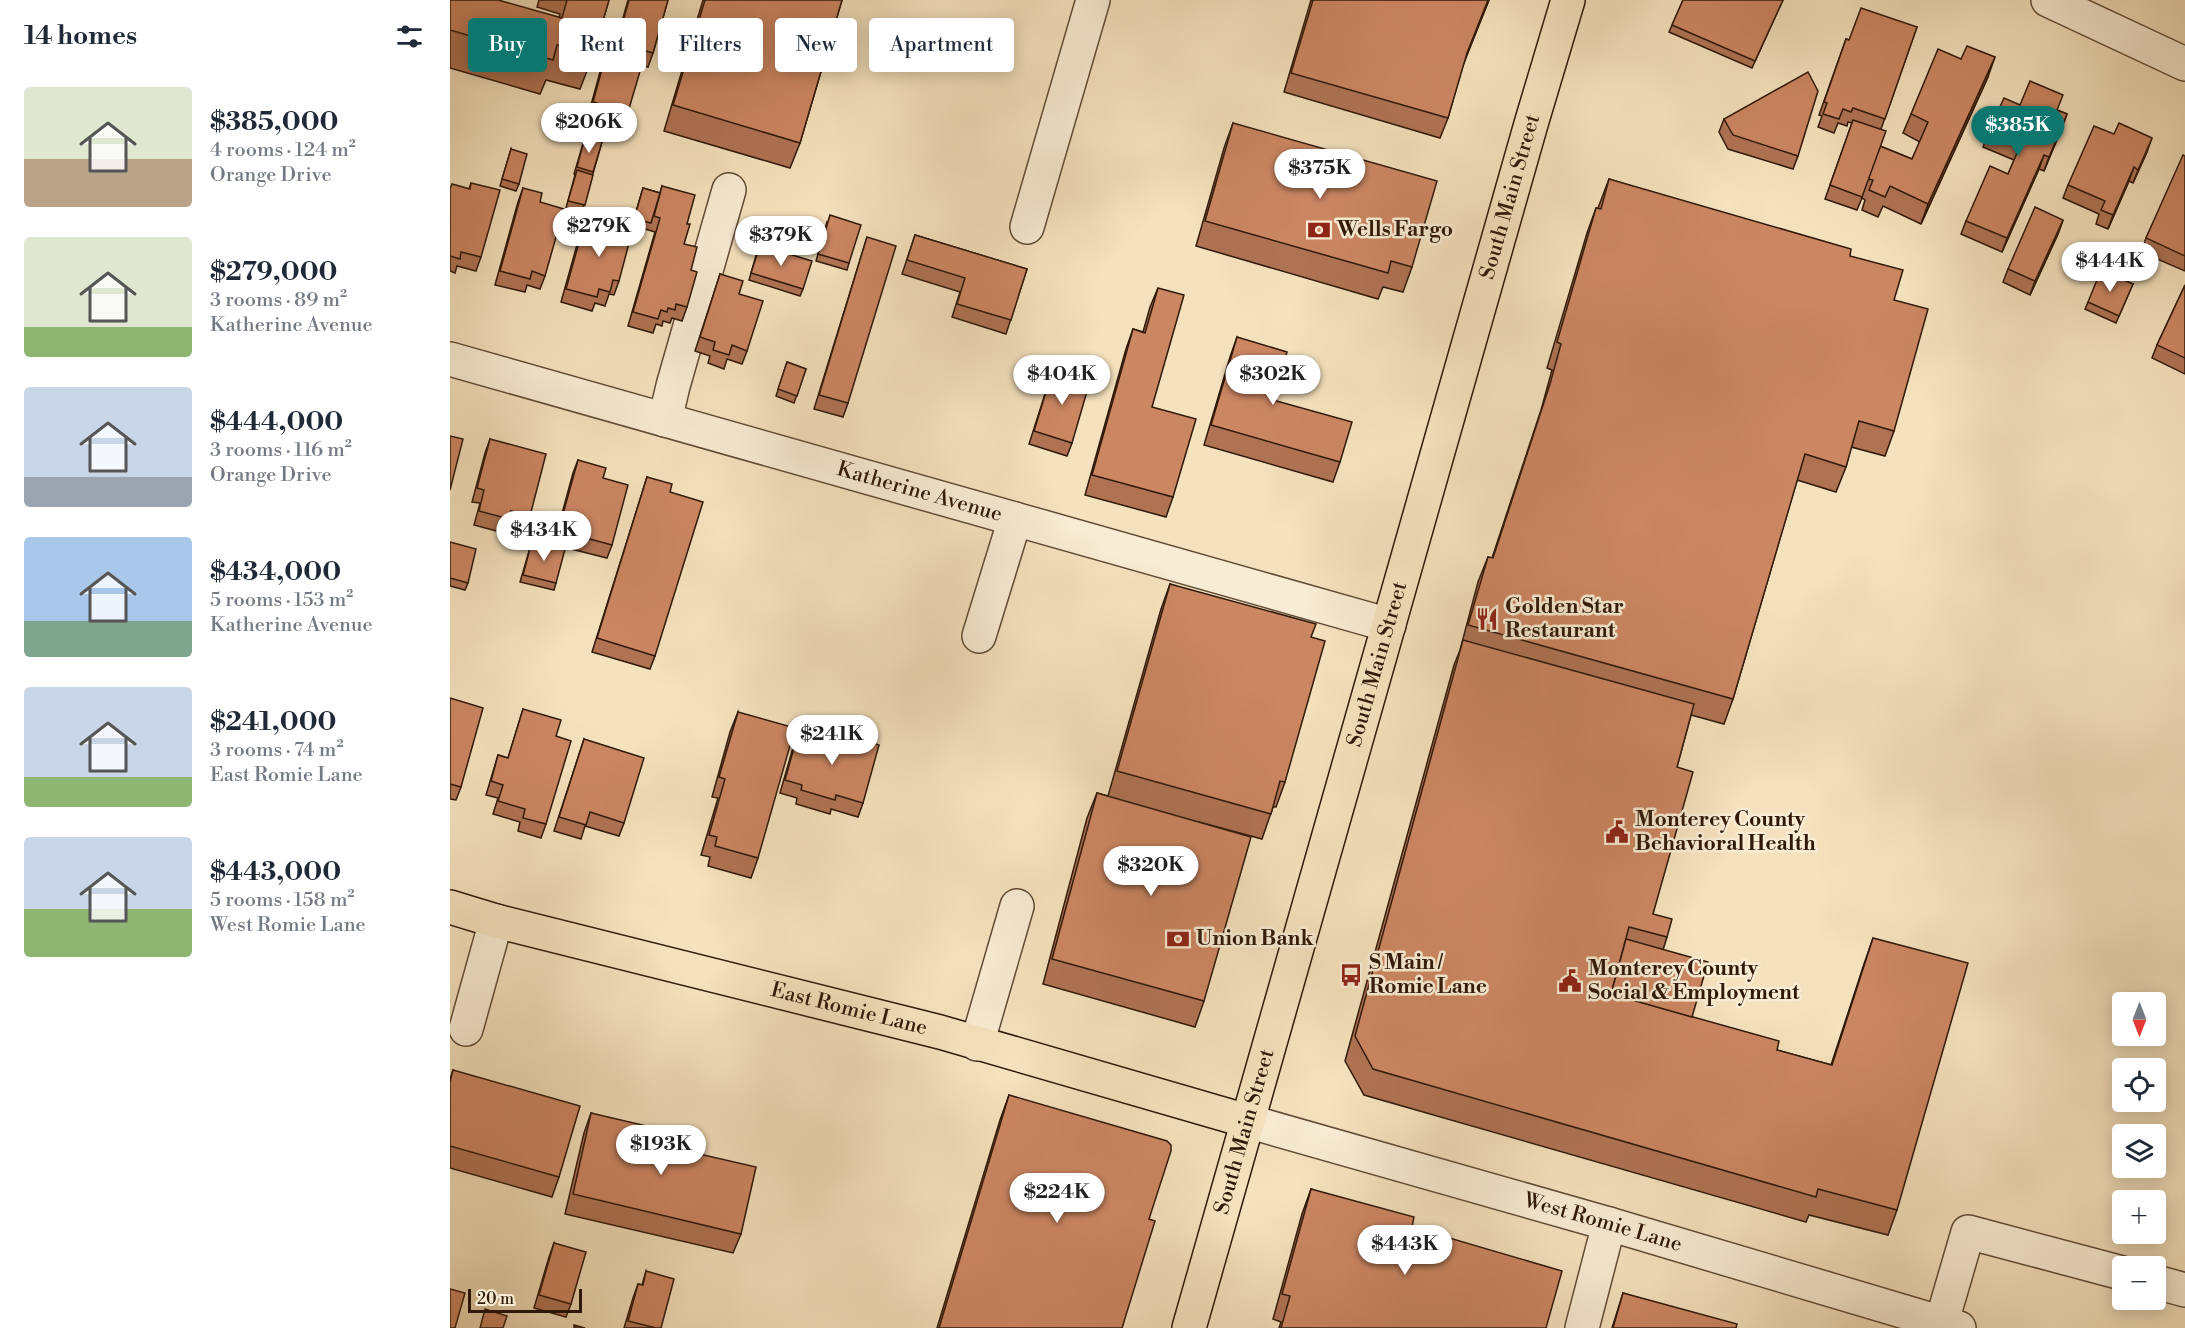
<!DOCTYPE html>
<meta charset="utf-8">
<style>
:root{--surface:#fff;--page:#f2f2f3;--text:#1f2937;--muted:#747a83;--accent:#0f766e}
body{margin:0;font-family:"Libre Bodoni",serif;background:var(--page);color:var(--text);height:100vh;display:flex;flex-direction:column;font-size:22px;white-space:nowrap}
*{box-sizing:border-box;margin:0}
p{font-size:20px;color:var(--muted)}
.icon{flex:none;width:33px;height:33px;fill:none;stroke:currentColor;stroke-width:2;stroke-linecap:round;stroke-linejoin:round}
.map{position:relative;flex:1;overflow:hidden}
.drawer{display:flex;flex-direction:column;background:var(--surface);width:450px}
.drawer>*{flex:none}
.top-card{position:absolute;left:18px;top:18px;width:570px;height:54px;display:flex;gap:12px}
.needle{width:39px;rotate:180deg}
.fabs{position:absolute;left:1662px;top:992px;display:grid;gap:12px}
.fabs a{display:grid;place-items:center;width:54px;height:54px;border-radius:6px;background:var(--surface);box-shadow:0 3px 15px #0003;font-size:30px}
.scale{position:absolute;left:18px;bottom:15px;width:114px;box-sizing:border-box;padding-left:6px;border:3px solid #301909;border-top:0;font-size:16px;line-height:21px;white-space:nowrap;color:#301909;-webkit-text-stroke:4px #f8ecd4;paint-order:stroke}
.price{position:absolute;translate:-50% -51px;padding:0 14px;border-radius:21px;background:#fff;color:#222;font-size:20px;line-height:39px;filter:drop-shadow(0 2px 3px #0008)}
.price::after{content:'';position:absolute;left:50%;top:36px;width:18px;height:14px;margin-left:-9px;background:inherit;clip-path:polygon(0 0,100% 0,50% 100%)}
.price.active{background:var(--accent);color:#fff}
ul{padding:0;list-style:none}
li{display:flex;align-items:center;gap:18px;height:150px;padding:0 24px}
li span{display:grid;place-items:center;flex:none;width:168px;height:120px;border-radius:6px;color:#555}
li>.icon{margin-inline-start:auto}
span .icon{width:72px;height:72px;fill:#fffc;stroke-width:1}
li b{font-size:26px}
h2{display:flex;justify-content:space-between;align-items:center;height:72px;padding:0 24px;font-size:26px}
.tag{padding:0 21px;border-radius:6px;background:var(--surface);box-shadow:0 3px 15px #0003;font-size:21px;line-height:54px}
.tag.active{background:var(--accent);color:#fff}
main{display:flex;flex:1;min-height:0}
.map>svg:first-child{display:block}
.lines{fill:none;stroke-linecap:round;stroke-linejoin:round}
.minor-casing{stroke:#614b36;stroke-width:36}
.major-casing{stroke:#301909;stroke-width:36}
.minor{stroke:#f8ecd4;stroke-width:33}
.major{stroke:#f4e1bd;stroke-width:33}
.wall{fill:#af7354;stroke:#301909;stroke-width:1.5}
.shaded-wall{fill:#8e5e45;stroke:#301909;stroke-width:1.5}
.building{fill:#cb8662;stroke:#301909;stroke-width:1.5}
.labels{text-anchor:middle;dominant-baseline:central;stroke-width:5;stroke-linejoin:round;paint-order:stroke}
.street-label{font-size:21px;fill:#301909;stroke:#f8ecd4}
.poi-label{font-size:21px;font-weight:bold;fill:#301909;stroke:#f8ecd4;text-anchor:start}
</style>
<main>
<section class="drawer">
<h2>14 homes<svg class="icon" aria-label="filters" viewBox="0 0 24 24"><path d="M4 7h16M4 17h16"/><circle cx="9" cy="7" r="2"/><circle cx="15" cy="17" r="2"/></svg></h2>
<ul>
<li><span style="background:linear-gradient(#dfe7d0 60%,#b9a48a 0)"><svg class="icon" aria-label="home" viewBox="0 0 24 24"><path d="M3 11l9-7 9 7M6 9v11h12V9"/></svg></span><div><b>$385,000</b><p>4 rooms · 124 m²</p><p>Orange Drive</p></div></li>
<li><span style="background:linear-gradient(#dfe7d0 75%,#8fb573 0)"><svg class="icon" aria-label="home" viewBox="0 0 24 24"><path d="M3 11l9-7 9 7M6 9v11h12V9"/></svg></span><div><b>$279,000</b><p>3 rooms · 89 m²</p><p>Katherine Avenue</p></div></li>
<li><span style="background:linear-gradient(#c9d6e8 75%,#9aa5b1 0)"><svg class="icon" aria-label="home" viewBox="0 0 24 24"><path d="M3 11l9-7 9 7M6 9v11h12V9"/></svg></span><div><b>$444,000</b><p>3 rooms · 116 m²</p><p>Orange Drive</p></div></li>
<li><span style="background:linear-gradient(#a9c7e8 70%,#7fa58c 0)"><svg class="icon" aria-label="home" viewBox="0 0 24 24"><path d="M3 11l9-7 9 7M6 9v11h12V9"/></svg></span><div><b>$434,000</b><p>5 rooms · 153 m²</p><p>Katherine Avenue</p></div></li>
<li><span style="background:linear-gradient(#c9d6e8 75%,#8fb573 0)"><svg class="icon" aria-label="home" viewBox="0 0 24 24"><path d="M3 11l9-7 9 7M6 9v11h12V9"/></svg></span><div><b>$241,000</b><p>3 rooms · 74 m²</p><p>East Romie Lane</p></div></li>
<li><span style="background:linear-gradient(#c9d6e8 60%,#8fb573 0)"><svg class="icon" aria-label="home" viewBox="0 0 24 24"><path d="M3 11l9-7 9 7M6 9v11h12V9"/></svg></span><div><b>$443,000</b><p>5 rooms · 158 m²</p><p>West Romie Lane</p></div></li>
</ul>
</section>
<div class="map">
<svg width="1735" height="1328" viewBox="0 0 1735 1328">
<rect width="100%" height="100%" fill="#f4e1bd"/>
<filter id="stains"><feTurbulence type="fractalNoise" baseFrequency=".00333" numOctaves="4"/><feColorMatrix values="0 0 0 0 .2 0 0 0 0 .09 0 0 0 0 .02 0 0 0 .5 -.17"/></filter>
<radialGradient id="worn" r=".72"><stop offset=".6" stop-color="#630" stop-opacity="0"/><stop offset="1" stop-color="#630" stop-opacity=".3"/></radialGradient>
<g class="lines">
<g class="minor-casing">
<g id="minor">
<polyline points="1598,0 1735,64"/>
<polyline points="577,227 643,0"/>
<path id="s1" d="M0 359 939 625"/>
<polyline points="215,420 223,386 279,190"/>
<polyline points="529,636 565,519"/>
<polyline points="16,1029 46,921"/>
<polyline points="527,1044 567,906"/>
<path id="s2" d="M797 1121 1159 1224 1509 1328"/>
<polyline points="1706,1282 1735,1290"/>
<polyline points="1132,1328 1159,1224"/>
<polyline points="1490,1328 1518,1232 1672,1273"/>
</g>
</g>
<g class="major-casing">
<g id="major">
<path id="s3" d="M0 907 46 921 490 1032 797 1121"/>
<path id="s4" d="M739 1328 1081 124 1118 0"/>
</g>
</g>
<use href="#minor" class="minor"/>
<use href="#major" class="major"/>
</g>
<g class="wall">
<polygon points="0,0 109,18 110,14 87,7 89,0 159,0 143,55 130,89 96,80 90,94 0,68"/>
<polygon points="178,0 218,0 203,53 198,67 162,57"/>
<polygon points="253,0 392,0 350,143 340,168 214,131"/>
<polygon points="861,0 1039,0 1014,61 998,118 990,138 834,92"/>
<polygon points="1233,0 1333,0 1302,68 1219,32"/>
<polygon points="1467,27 1431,129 1430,146 1462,159 1470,142 1453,133 1461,114 1538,77 1471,224 1433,206 1428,217 1412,210 1415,200 1412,198 1407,210 1375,199 1402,123 1398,122 1397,126 1388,123 1384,133 1368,127 1372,116 1369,115 1396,39 1399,40"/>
<polygon points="155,58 178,112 173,126 138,116 150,72"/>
<polygon points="1570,105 1607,110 1617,114 1594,171 1589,169 1552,252 1511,234 1516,221 1558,174 1564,160 1533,147 1538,133"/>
<polygon points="1274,119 1348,156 1343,169 1278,149 1269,132"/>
<polygon points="783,123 962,267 953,292 933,287 928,299 746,246 774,148"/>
<polygon points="135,137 152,142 132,212 116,208 125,175 124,174"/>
<polygon points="61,149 69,184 66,191 50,186"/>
<polygon points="1697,152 1683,183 1679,181 1658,229 1646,224 1649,214 1613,198 1618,185"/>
<polygon points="1735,156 1735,271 1691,252 1696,238"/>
<polygon points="1159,179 1400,256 1444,300 1444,431 1435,456 1401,447 1396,467 1386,492 1347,480 1283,699 1274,724 1241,715 1227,767 1203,914 1217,937 1213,950 1242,1017 1327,1050 1381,1065 1414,964 1423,938 1447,1210 1438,1235 1359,1215 1356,1222 914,1095 895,1061 1004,665 1010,650 1028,582 1038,557 1042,558 1091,410 1102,370 1097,368 1137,233 1146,208 1148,208"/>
<polygon points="21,183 31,257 26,271 7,266 5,273 0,271 0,188 19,189"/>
<polygon points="212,186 237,224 234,244 241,270 237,307 232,321 222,318 220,323 213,321 212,326 206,324 203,333 178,326 205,232 182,225 193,188 210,193"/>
<polygon points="73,188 90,202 95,276 90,289 77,285 75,292 45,285 68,202"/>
<polygon points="1613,220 1608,234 1580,295 1553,282 1558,269"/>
<polygon points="135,221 154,226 156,221 169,281 164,295 159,294 155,306 145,303 142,311 111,302 130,234"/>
<polygon points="377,222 399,263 397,270 366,261"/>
<polygon points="465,235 577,269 556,334 502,317 510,292 452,274"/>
<polygon points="417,237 398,403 393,417 364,409"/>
<polygon points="307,252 353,289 350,296 299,280"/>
<polygon points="270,274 289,294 297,351 292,364 277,359 274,369 258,363 260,356 245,351"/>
<polygon points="1683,284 1666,323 1635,309 1638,302"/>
<polygon points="1735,285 1735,374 1702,358 1707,345"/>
<polygon points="708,288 702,407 723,497 716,517 635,495 676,349 683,329 693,332 700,307"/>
<polygon points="787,337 823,400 890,462 883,482 754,445 780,357"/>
<polygon points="337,362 356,369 344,403 326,396"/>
<polygon points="603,369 622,443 617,456 579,444"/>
<polygon points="40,439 80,516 75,530 57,525 54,533 24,525 30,503 22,502 35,453"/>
<polygon points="128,460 153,478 162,545 157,558 109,546 114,530 108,528 123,473"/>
<polygon points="197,477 220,492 205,656 200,669 142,652"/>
<polygon points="82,541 106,583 104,590 70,582"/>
<polygon points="0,542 18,583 15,590 0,586"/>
<polygon points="720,584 861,637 835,782 826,807 823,807 812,839 749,822 754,1001 745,1027 593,984 637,818 647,793 658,796 711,609"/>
<polygon points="0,698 11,787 6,800 0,799"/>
<polygon points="73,709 106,736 96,824 91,838 68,831 70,822 43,814 48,798 36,795 48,755 58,758"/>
<polygon points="288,712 308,858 301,878 258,866 260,857 251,855 268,798 262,797 280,732"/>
<polygon points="349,730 382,740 385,732 413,803 408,817 381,809 380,814 346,804 347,798 330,793 344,744"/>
<polygon points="134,739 174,823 169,836 135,826 131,839 104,831"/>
<polygon points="3,1070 109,1177 102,1197 0,1168 0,1079"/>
<polygon points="559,1095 699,1219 672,1328 487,1328 550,1120"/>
<polygon points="141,1113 219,1147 291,1234 283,1253 115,1214 134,1133"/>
<polygon points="861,1189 962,1227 1096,1328 829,1328 831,1322 823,1319 852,1214"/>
<polygon points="104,1243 121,1304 116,1317 84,1308 99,1257"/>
<polygon points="196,1271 211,1328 174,1328 183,1298 188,1284 192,1285"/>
<polygon points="1173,1293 1286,1328 1162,1328"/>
</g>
<g class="shaded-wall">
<polygon points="1038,0 1039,0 1010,73 1017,53"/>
<polygon points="1545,57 1538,77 1471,224 1478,204"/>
<polygon points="1617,114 1612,128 1594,171 1599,157"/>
<polygon points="1702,138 1697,152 1683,183 1688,170"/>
<polygon points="1594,155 1589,169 1552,252 1557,238"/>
<polygon points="1684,167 1679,181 1658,229 1663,215"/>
<polygon points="1613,220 1608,234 1580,295 1585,281"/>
</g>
<g class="building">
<polygon points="0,0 48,0 112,18 117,0 159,0 143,55 107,45 103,60 0,30"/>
<polygon points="179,0 218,0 203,53 167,43"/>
<polygon points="255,0 392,0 350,143 223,105"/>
<polygon points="863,0 1038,0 1017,53 998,118 841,73"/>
<polygon points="1233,0 1333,0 1305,61 1222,25"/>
<polygon points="1411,8 1467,27 1435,119 1403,108 1401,112 1393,109 1389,119 1373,114 1377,103 1374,102 1396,39 1399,40"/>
<polygon points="1517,46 1545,57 1478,204 1440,186 1435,197 1419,190 1423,180 1418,179 1430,146 1462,159 1478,122 1461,114 1488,49 1511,59"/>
<polygon points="155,58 191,68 178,112 143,102"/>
<polygon points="1358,72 1368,91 1348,156 1283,135 1274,119"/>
<polygon points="1580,81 1613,95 1607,110 1617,114 1599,157 1594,155 1557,238 1516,221 1540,166 1558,174 1570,146 1538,133 1554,98 1570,105"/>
<polygon points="1403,120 1436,131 1412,197 1380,185"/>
<polygon points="783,123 987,181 962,267 941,261 938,273 755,221"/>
<polygon points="1669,123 1702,138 1688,170 1684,167 1663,215 1651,210 1655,201 1618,185 1644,126 1664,134"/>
<polygon points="135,137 152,142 143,172 127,167"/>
<polygon points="61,149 77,154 69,184 52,179"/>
<polygon points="1733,155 1735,156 1735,256 1696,238"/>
<polygon points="127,170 143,175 135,205 118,201"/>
<polygon points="1159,179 1401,249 1400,256 1453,270 1444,300 1478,309 1444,431 1409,421 1396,467 1355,454 1283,699 1018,625 1038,557 1043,558 1100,384 1111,344 1107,342 1146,208 1151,209"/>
<polygon points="21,183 50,190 31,257 11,252 10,259 0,256 0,189 2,184 20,189"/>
<polygon points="212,186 245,195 237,224 240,224 234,244 247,247 241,270 247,272 237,307 226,304 225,310 218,308 217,312 211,310 208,319 183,312 210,218 204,216"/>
<polygon points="73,188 92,193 90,202 114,209 95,276 82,271 80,279 50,271"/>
<polygon points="193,188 210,193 201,223 184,219"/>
<polygon points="1585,207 1613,220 1585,281 1558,269"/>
<polygon points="380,215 411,225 399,263 368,254"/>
<polygon points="135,221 154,226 156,221 183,228 169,281 163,280 160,292 149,289 147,297 116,289"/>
<polygon points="465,235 577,269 561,320 507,304 515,278 457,260"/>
<polygon points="417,237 446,246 398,403 369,395"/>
<polygon points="310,245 362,261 353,289 301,273"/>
<polygon points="1651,270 1683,284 1669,316 1638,302"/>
<polygon points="270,274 293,281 289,294 313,301 297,351 282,345 279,355 263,350 265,342 250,337"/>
<polygon points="1735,285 1735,358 1707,345"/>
<polygon points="708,288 734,295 702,407 746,419 723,497 642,475 683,329 695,333"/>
<polygon points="787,337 837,352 823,400 902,422 890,462 761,425"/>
<polygon points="337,362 356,369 347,396 328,389"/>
<polygon points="603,369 640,381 622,443 584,431"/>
<polygon points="0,436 13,439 0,490"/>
<polygon points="40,439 96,454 80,516 61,511 59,519 29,511 34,490 27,488"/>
<polygon points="128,460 156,468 153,478 178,485 162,545 114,532 119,516 113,514"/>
<polygon points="197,477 222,484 220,492 253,502 205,656 147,638"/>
<polygon points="82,541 115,549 106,583 73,575"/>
<polygon points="0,542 26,549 18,583 0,578"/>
<polygon points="720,584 866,624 861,637 875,641 835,782 830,781 821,814 667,771"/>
<polygon points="1013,640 1244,704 1227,767 1243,772 1203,914 1222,919 1217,937 1179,927 1161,994 1329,1041 1327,1050 1382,1065 1423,938 1518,963 1447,1210 1368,1189 1366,1197 923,1069 905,1036"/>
<polygon points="0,698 33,708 11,787 0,784"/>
<polygon points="73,709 111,720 106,736 121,741 96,824 73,818 75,809 48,801 53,785 41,781 48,755 58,758"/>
<polygon points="288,712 345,728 308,858 265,846 267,837 259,835 275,779 269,777"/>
<polygon points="349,730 383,740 385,732 429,745 413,803 386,795 385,800 351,790 352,785 335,780"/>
<polygon points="134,739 194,758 174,823 140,812 136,825 109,817"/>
<polygon points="647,793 801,837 754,1001 602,959"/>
<polygon points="1176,939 1258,962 1242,1017 1161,994"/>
<polygon points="3,1070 130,1106 109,1177 0,1146 0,1082"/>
<polygon points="559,1095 717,1141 721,1145 721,1151 699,1219 705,1221 672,1328 489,1328"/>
<polygon points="141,1113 222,1132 219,1147 306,1167 291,1234 123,1194"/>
<polygon points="861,1189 964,1217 962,1227 1112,1271 1096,1328 831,1328 840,1296 832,1294"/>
<polygon points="104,1243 136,1252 121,1304 89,1295"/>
<polygon points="196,1271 224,1279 211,1328 206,1328 178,1321 188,1284 193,1285"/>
<polygon points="0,1289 15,1293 5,1328 0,1328"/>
<polygon points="1173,1293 1287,1324 1286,1328 1163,1328"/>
<polygon points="35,1309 57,1316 53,1328 30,1328"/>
<polygon points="124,1325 135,1328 124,1328"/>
</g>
<defs>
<g id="bank-bare" transform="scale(1.8)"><path d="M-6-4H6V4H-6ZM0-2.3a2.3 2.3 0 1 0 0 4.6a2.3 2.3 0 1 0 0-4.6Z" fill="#8f2418" stroke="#f8ecd4" stroke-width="2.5" paint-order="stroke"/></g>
<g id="restaurant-bare" transform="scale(1.8)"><path d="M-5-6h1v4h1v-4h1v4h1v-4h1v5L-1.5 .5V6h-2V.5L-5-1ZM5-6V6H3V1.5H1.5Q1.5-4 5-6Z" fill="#8f2418" stroke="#f8ecd4" stroke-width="2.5" paint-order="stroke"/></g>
<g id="civic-bare" transform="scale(1.8)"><path d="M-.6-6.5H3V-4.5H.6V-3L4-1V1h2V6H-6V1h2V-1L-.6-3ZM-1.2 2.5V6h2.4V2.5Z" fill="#8f2418" stroke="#f8ecd4" stroke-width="2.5" paint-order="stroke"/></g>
<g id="bus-bare" transform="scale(1.8)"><path d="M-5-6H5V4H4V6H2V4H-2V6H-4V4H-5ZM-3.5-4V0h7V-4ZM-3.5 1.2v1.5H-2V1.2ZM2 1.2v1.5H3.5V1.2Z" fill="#8f2418" stroke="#f8ecd4" stroke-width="2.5" paint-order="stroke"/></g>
</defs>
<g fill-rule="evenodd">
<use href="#bank-bare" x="869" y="230"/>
<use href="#restaurant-bare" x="1037" y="619"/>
<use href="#civic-bare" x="1167" y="832"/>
<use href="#bank-bare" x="728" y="939"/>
<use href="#bus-bare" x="901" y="975"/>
<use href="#civic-bare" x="1120" y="981"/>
</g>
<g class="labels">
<g class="street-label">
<text stroke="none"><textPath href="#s4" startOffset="1176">South Main Street</textPath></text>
<text stroke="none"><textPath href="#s1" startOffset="488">Katherine Avenue</textPath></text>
<text stroke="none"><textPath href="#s4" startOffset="690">South Main Street</textPath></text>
<text stroke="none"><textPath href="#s3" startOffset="412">East Romie Lane</textPath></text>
<text stroke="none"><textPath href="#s4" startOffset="204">South Main Street</textPath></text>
<text stroke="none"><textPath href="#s2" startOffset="370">West Romie Lane</textPath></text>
</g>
<g class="poi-label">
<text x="887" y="230">Wells Fargo</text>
<text x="1055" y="607">Golden Star<tspan x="1055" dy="24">Restaurant</tspan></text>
<text x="1185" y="820">Monterey County<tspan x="1185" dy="24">Behavioral Health</tspan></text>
<text x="746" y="939">Union Bank</text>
<text x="919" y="963">S Main /<tspan x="919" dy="24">Romie Lane</tspan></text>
<text x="1138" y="969">Monterey County<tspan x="1138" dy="24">Social &amp; Employment</tspan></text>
</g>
</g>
<rect width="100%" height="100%" filter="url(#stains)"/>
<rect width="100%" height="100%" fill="url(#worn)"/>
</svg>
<div class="fabs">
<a><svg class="needle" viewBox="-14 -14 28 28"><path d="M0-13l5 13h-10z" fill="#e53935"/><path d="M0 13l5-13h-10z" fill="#747a83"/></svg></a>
<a><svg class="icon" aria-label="locate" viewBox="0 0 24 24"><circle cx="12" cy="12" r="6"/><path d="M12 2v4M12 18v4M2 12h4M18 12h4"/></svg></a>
<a><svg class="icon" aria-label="layers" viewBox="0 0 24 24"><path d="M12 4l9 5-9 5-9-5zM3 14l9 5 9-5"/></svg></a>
<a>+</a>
<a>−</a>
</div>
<div class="scale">20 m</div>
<b class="price" style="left:139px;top:154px">$206K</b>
<b class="price active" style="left:1568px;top:157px">$385K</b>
<b class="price" style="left:870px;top:200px">$375K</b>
<b class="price" style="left:149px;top:258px">$279K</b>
<b class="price" style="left:331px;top:267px">$379K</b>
<b class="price" style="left:1660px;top:293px">$444K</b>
<b class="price" style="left:612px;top:406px">$404K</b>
<b class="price" style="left:823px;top:406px">$302K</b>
<b class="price" style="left:94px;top:562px">$434K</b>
<b class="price" style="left:382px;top:766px">$241K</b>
<b class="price" style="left:701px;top:897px">$320K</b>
<b class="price" style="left:211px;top:1176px">$193K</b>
<b class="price" style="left:607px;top:1224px">$224K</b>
<b class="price" style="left:955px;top:1276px">$443K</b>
<div class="top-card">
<a class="tag active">Buy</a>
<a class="tag">Rent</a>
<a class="tag">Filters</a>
<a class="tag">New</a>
<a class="tag">Apartment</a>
</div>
</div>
</main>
